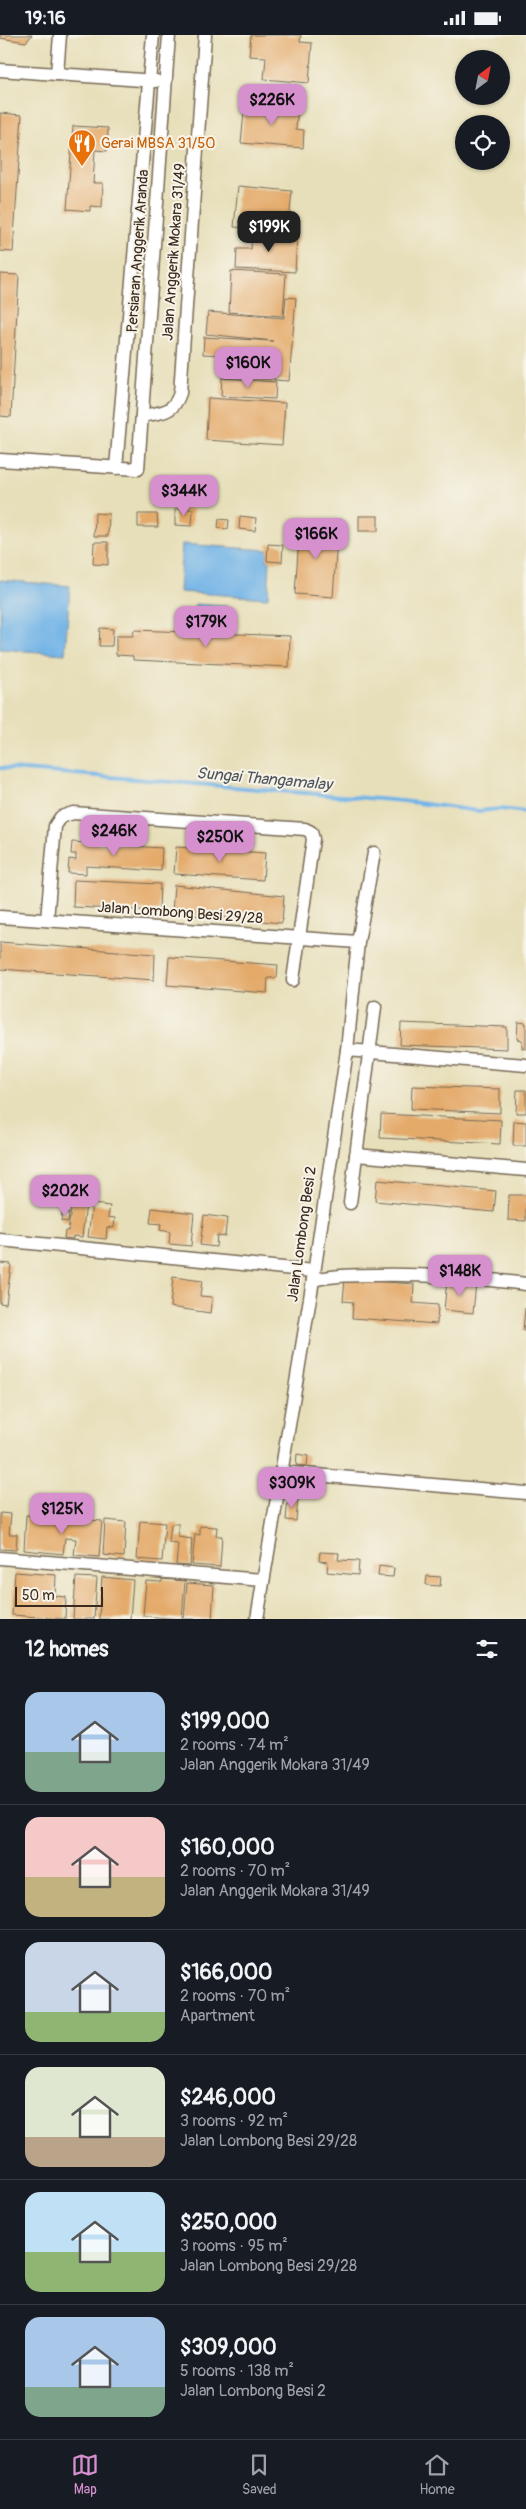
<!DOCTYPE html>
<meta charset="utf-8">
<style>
:root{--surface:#171b24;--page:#20242c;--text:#f1f3f6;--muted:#9ea1a6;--line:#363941;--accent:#d690ce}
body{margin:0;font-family:Pangolin,sans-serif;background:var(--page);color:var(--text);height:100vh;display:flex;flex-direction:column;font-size:19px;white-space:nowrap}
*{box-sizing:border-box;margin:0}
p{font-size:16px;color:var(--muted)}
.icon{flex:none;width:28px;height:28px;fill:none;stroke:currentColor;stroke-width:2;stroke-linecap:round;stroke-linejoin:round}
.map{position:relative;height:1584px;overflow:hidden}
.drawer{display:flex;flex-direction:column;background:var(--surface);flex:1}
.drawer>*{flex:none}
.needle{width:32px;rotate:32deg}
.buttons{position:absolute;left:455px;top:15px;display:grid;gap:10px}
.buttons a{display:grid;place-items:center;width:55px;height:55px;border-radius:50%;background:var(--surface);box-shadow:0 1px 4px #0004;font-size:25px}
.scale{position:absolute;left:15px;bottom:12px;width:88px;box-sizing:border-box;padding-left:5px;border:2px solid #3b2a1e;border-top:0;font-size:14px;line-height:18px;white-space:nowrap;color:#3b2a1e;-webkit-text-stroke:4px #f7f3e8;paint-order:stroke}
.price{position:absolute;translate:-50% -42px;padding:0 11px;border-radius:10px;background:var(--accent);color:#111;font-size:16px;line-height:32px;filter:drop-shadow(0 1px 2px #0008)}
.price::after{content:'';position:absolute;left:50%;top:30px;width:15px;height:11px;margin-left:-8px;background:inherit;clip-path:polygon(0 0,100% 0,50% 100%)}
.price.selected{background:#222;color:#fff}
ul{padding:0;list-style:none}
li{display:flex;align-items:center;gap:15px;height:125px;padding:0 25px}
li+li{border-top:1px solid var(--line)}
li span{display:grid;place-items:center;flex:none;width:140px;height:100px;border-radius:15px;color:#555}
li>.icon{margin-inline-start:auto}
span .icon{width:60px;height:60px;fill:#fffc;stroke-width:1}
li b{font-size:21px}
h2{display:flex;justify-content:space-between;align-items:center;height:60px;padding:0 25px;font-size:21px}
.status{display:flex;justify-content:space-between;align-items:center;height:35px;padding:0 25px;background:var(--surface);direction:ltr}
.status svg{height:14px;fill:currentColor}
.menu{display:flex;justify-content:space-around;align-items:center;height:70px;border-top:1px solid var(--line);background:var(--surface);font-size:14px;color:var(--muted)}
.menu a{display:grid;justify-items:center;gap:2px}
.menu .selected{color:var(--accent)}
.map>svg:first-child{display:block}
.water{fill:#72b4e7;stroke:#566f82}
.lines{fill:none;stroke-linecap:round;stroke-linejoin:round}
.stream{stroke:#72b4e7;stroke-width:4}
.building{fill:#e4aa6a}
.minor-casing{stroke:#776954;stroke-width:15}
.minor{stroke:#fff;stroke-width:12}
.labels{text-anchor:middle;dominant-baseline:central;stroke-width:4;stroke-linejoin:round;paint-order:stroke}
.food-label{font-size:15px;fill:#c56008;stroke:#f7f3e8;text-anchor:start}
.street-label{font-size:15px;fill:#3b2a1e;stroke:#f7f3e8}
.water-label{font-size:16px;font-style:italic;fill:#4c535a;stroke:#f7f3e8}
</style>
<div class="status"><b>19:16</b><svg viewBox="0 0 49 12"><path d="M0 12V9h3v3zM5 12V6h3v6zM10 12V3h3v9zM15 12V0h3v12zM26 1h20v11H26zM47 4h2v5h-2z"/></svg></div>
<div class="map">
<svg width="526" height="1584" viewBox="0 0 526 1584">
<rect width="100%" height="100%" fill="#f7f3e8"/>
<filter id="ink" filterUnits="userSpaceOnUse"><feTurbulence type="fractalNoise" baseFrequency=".02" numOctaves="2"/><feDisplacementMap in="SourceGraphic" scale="10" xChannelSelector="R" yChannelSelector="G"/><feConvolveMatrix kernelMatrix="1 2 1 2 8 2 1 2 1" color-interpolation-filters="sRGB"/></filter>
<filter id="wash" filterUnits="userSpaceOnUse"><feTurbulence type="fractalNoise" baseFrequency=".0096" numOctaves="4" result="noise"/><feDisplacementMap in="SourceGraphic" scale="20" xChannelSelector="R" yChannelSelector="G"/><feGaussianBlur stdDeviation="1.12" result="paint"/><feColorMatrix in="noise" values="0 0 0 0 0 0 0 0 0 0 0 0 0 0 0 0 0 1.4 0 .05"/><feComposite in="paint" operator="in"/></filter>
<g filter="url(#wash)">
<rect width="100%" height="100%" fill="#e7dfb9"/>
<g class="water">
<polygon points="182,509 268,515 267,526 270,526 268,563 179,557"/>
<polygon points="0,545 70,551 65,619 0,614"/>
<polygon points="195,569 227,571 226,590 193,587"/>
</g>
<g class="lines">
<polyline class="stream" points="0,733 403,766 478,776 500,774 526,777"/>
</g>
<g id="blocks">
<g class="building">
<polygon points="0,0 32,0 26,7 0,3"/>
<polygon points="251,0 301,0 300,7 312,8 309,48 264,44 266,22 249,21"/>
<polygon points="245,67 298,71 296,94 304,95 303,113 241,108"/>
<polygon points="0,78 22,80 13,217 0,216"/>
<polygon points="73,91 108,93 107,116 95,115 93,148 103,148 102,172 90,171 90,176 67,174"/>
<polygon points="238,151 292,156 288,197 234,192"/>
<polygon points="252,198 297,200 295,237 236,234 237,214 251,214"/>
<polygon points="231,236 286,239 283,281 229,277"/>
<polygon points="0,239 19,240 11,382 0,381"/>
<polygon points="286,262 296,263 289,346 274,345 275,323 203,319 204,302 273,306 206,299 208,277 284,283"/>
<polygon points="223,322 272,324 271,344 222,342"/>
<polygon points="222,343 276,347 275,364 221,361"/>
<polygon points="208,363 285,368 282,410 206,405"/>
<polygon points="175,474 193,474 192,491 175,490"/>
<polygon points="95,478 109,479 108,501 94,501"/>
<polygon points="138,479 157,479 158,492 138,492"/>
<polygon points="240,481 256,483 255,496 239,494"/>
<rect x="359" y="481" width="19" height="15"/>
<polygon points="219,484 229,485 228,494 218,493"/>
<polygon points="300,488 338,491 333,562 295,559"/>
<polygon points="94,507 108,507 108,530 93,529"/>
<polygon points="268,509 283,510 282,527 267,526"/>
<polygon points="100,593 113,594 112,611 99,611"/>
<polygon points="134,595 290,601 289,632 133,625 133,621 116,620 116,601 133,601"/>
<polygon points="72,807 162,813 161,836 86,831 86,839 68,838 69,824 76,825 76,819 71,819"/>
<polygon points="176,812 265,818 263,845 174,839"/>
<polygon points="74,845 160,849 159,876 73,872"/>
<polygon points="174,850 284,861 282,888 172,878"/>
<polygon points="0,907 155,919 154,945 0,934"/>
<polygon points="169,922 278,930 277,943 268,943 267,958 167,950"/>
<polygon points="518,987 526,988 526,1014 522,1013 522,1005 517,1004"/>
<polygon points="401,988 507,992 507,1014 400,1010"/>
<polygon points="412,1051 500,1054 500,1078 411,1074"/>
<polygon points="517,1055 526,1055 526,1078 516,1078"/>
<polygon points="381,1079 501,1085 500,1109 380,1103"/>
<polygon points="514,1086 526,1087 526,1111 513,1111"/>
<polygon points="377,1145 496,1156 494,1177 375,1166"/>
<polygon points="509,1160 526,1160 526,1186 508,1185"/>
<polygon points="72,1167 86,1169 82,1202 73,1201 73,1204 64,1203 65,1196 68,1196"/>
<polygon points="92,1169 110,1171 108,1182 115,1183 114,1193 107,1192 106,1204 88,1202"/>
<polygon points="152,1173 194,1178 191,1211 169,1209 170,1197 160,1195 161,1189 150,1188"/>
<polygon points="62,1178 69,1178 68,1187 61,1186"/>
<polygon points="204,1180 227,1183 225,1201 217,1200 216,1212 200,1210"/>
<polygon points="0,1228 11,1229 6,1269 0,1268"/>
<polygon points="173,1242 202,1246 200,1261 212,1262 210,1278 170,1272"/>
<polygon points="345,1244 414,1249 413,1268 438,1270 437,1289 352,1283 353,1267 343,1266"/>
<polygon points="447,1245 476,1248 473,1278 444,1275"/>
<polygon points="525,1273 526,1273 526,1296 523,1296"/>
<polygon points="297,1419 308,1421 307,1431 296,1430"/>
<polygon points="288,1463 298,1464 296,1486 286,1485"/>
<polygon points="0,1478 11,1479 9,1499 17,1499 16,1515 0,1514"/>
<polygon points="26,1480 102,1486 99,1522 74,1520 76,1504 65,1503 63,1519 24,1515"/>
<polygon points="105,1485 126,1487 124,1522 103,1520"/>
<polygon points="140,1486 165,1488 162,1526 137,1524"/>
<polygon points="171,1489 179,1489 178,1502 192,1504 190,1531 176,1530 178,1509 169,1508"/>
<polygon points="200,1491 217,1492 216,1501 222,1501 220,1532 192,1530 195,1499 200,1500"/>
<polygon points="320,1517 339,1518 338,1525 359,1526 358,1540 327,1537 328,1527 319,1526"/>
<polygon points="379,1531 394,1533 393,1542 378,1541"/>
<polygon points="15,1537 56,1540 55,1561 66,1562 65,1584 12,1580"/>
<polygon points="427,1541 441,1542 440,1551 426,1550"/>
<polygon points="76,1542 97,1543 94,1584 73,1584"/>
<polygon points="102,1542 133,1545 130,1584 99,1584"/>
<polygon points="162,1544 185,1546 182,1584 143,1581 146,1546 162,1547"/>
<polygon points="187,1548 214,1550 212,1584 184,1584"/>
</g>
</g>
</g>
<g filter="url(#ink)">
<use href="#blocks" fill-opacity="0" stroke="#776954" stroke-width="1"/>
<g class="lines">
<g class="minor-casing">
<g id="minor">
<polyline points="0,35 156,46"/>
<polyline points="57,39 60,0"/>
<path d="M142 381C162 377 173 379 180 358L205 0"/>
<polyline points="0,425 138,434 169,0"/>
<polyline points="116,433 153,0"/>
<polyline points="0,882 358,907"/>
<polyline points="47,885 55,791 61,782 73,778 305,794 311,797 313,804 293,945"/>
<polyline points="347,1015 526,1030"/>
<polyline points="356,1120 526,1135"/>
<polyline points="350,1168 375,972"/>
<polyline points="0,1205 314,1236"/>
<path d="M313 1245C334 1240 355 1240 377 1240 427 1239 476 1243 526 1249"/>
<polyline points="280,1437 526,1458"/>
<polyline points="0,1523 263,1545"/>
<polyline points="257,1584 313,1245 347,1015 358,907 374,818"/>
</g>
</g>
<use href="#minor" class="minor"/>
</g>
</g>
<defs>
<g id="restaurant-pin" transform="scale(1.4375)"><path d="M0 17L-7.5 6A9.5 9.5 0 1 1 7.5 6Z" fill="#e8710a" stroke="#f7f3e8"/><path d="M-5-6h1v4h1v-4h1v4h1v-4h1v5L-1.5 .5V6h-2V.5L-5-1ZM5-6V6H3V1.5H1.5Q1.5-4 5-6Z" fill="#fff"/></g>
</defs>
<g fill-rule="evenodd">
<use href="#restaurant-pin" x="82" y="108"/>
</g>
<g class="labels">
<g class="food-label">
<text x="101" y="108">Gerai MBSA 31/50</text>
</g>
<g class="street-label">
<text transform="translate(138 216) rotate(-86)">Persiaran Anggerik Aranda</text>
<text transform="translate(174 217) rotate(-86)">Jalan Anggerik Mokara 31/49</text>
<text transform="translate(180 878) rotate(4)">Jalan Lombong Besi 29/28</text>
<text transform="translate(302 1199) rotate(-82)">Jalan Lombong Besi 2</text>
</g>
<g class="water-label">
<text transform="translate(264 744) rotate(5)">Sungai Thangamalay</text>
</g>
</g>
</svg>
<div class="buttons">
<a><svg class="needle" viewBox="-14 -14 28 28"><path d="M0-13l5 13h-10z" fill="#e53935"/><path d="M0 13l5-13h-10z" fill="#9ea1a6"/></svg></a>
<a><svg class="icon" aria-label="locate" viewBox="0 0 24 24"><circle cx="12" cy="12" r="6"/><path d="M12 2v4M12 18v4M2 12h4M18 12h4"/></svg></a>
</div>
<div class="scale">50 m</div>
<b class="price" style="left:272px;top:91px">$226K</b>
<b class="price selected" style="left:269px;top:218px">$199K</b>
<b class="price" style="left:248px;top:354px">$160K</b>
<b class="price" style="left:184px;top:482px">$344K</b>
<b class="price" style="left:316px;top:525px">$166K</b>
<b class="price" style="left:206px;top:613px">$179K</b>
<b class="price" style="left:114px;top:822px">$246K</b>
<b class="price" style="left:220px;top:828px">$250K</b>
<b class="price" style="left:65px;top:1182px">$202K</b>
<b class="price" style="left:460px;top:1262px">$148K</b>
<b class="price" style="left:292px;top:1474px">$309K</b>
<b class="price" style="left:62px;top:1500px">$125K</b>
</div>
<section class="drawer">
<h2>12 homes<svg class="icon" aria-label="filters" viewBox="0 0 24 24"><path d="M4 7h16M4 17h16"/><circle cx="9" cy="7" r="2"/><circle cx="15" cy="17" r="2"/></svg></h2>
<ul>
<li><span style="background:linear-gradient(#a9c7e8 60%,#7fa58c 0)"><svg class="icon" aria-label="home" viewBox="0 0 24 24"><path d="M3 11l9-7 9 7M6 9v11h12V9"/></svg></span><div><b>$199,000</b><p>2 rooms · 74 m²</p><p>Jalan Anggerik Mokara 31/49</p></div></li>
<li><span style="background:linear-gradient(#f6c9c9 60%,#c2b280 0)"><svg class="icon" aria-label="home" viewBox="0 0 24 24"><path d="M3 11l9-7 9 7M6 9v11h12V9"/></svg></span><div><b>$160,000</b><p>2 rooms · 70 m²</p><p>Jalan Anggerik Mokara 31/49</p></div></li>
<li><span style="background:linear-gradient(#c9d6e8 70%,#8fb573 0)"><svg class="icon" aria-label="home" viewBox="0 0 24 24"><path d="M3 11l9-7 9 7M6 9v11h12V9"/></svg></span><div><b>$166,000</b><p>2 rooms · 70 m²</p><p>Apartment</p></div></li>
<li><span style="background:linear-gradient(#dfe7d0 70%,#b9a48a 0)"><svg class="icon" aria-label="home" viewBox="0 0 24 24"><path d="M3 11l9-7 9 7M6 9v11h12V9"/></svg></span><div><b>$246,000</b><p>3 rooms · 92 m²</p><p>Jalan Lombong Besi 29/28</p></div></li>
<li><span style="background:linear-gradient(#bfe0f5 60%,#8fb573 0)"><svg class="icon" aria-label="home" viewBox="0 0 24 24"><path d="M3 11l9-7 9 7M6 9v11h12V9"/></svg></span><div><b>$250,000</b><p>3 rooms · 95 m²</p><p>Jalan Lombong Besi 29/28</p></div></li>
<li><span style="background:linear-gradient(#a9c7e8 70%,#7fa58c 0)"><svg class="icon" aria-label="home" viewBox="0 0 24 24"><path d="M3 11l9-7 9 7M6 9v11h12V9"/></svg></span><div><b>$309,000</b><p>5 rooms · 138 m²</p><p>Jalan Lombong Besi 2</p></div></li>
</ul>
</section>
<nav class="menu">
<a class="selected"><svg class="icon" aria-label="map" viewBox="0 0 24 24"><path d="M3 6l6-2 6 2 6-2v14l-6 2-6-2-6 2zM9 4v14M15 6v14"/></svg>Map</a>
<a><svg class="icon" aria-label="saved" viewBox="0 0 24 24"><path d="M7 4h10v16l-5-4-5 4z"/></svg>Saved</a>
<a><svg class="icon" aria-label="home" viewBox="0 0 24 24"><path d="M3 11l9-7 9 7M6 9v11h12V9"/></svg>Home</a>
</nav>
